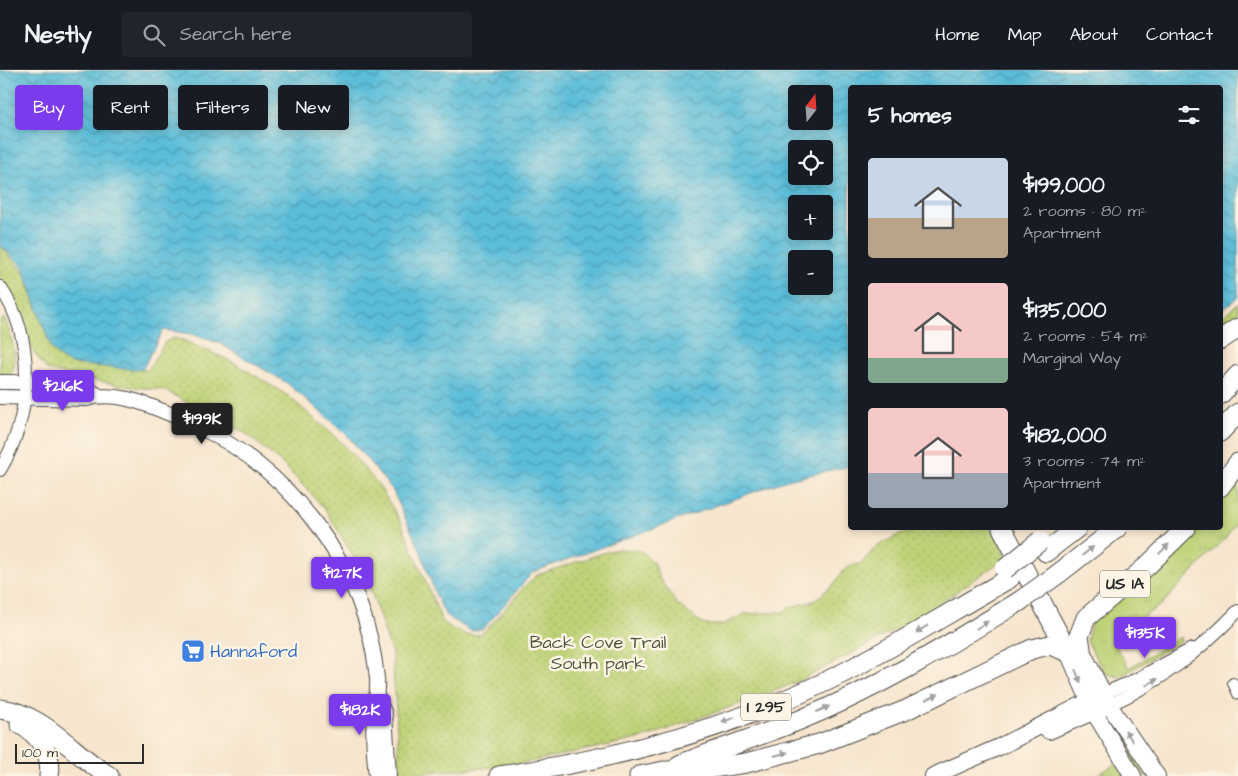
<!DOCTYPE html>
<meta charset="utf-8">
<style>
:root{--surface:#171b24;--page:#20242c;--text:#f1f3f6;--muted:#9ea1a6;--line:#363941;--accent:#7c3aed}
body{margin:0;font-family:"Architects Daughter",sans-serif;background:var(--page);color:var(--text);height:100vh;display:flex;flex-direction:column;font-size:19px;white-space:nowrap}
*{box-sizing:border-box;margin:0}
p{font-size:16px;color:var(--muted)}
.icon{flex:none;width:28px;height:28px;fill:none;stroke:currentColor;stroke-width:2;stroke-linecap:round;stroke-linejoin:round}
.map{position:relative;flex:1;overflow:hidden}
.drawer{position:absolute;left:848px;top:15px;width:375px;height:445px;display:flex;flex-direction:column;background:var(--surface);border-radius:5px;box-shadow:0 2px 8px #0003}
.drawer>*{flex:none}
.hud{position:absolute;left:15px;top:15px;width:475px;height:45px;display:flex;gap:10px}
.needle{width:32px;rotate:17deg}
.tools{position:absolute;left:788px;top:15px;display:grid;gap:10px}
.tools a{display:grid;place-items:center;width:45px;height:45px;border-radius:5px;background:var(--surface);box-shadow:0 2px 8px #0003;font-size:25px}
.scale{position:absolute;left:15px;bottom:12px;width:129px;box-sizing:border-box;padding-left:5px;border:2px solid #2b2b2b;border-top:0;font-size:14px;line-height:18px;white-space:nowrap;color:#2b2b2b;-webkit-text-stroke:4px #fcf5e5;paint-order:stroke}
.price{position:absolute;translate:-50% -42px;padding:0 11px;border-radius:5px;background:var(--accent);color:#fff;font-size:16px;line-height:32px;filter:drop-shadow(0 1px 2px #0008)}
.price::after{content:'';position:absolute;left:50%;top:30px;width:15px;height:11px;margin-left:-8px;background:inherit;clip-path:polygon(0 0,100% 0,50% 100%)}
.price.current{background:#222;color:#fff}
ul{padding:0;list-style:none}
li{display:flex;align-items:center;gap:15px;height:125px;padding:0 20px}
li span{display:grid;place-items:center;flex:none;width:140px;height:100px;border-radius:5px;color:#555}
li>.icon{margin-inline-start:auto}
span .icon{width:60px;height:60px;fill:#fffc;stroke-width:1}
li b{font-size:21px}
h2{display:flex;justify-content:space-between;align-items:center;height:60px;padding:0 20px;font-size:21px}
.pill{padding:0 18px;border-radius:5px;background:var(--surface);box-shadow:0 2px 8px #0003;font-size:18px;line-height:45px}
.pill.current{background:var(--accent);color:#fff}
header{display:flex;align-items:center;gap:30px;box-sizing:border-box;height:70px;padding:0 25px;background:var(--surface);border-bottom:1px solid var(--line)}
header strong{font-size:24px}
nav{display:flex;gap:28px;margin-inline-start:auto;font-size:18px}
.search{width:350px;height:45px;background:var(--page);display:flex;align-items:center;gap:12px;box-sizing:border-box;padding:0 18px;border-radius:5px;color:var(--muted);font-size:19px}
.map>svg:first-child{display:block}
.grass{fill:url(#grass-tufts);stroke:#747e50}
.park{fill:url(#park-dots);stroke:#747e50}
.water{fill:url(#water-waves);stroke:#437482;fill-rule:evenodd}
.lines{fill:none;stroke-linecap:round;stroke-linejoin:round}
.minor-casing{stroke:#4a4743;stroke-width:12}
.tertiary-casing{stroke:#4a4743;stroke-width:14}
.secondary-casing{stroke:#4a4743;stroke-width:16}
.primary-casing{stroke:#4a4743;stroke-width:18}
.motorway-casing{stroke:#4a4743;stroke-width:21}
.minor{stroke:#fff;stroke-width:10}
.tertiary{stroke:#fff;stroke-width:12}
.secondary{stroke:#fff;stroke-width:14}
.primary{stroke:#fff;stroke-width:16}
.motorway{stroke:#fff;stroke-width:19}
.motorway-bridge-casing{stroke:#4a4743;stroke-width:21;stroke-linecap:butt}
.motorway-bridge{stroke:#fff;stroke-width:19}
.oneway{fill:#a0a0a0}
.labels{text-anchor:middle;dominant-baseline:central;stroke-width:5;stroke-linejoin:round;paint-order:stroke}
.shield{fill:#fcf5e5;stroke:#6a6863;stroke-width:1}
.shield-label{font-size:16px;font-weight:bold;fill:#2b2b2b}
.park-label{font-size:18px;fill:#50553e;stroke:#fcf5e5}
.shop-label{font-size:18px;fill:#366cbe;stroke:#fcf5e5;text-anchor:start}
</style>
<header>
<strong>Nestly</strong>
<div class="search"><svg class="icon" aria-label="search" viewBox="0 0 24 24"><circle cx="10" cy="10" r="6"/><path d="M15 15l6 6"/></svg>Search here</div>
<nav><a>Home</a><a>Map</a><a>About</a><a>Contact</a></nav>
</header>
<div class="map">
<svg width="1238" height="706" viewBox="0 0 1238 706">
<defs>
<pattern id="grass-tufts" width="24" height="20" patternUnits="userSpaceOnUse" patternTransform="scale(1.25)"><rect width="24" height="20" fill="#bdd276"/><path d="M3 7l-1-3M5 7V3M7 7l1-3M15 17l-1-3M17 17v-4M19 17l1-3" fill="none" stroke="#a3b466"/></pattern>
<pattern id="park-dots" width="8" height="8" patternUnits="userSpaceOnUse" patternTransform="scale(1.25)"><rect width="8" height="8" fill="#bdd276"/><path d="M2 2h.1M6 6h.1" fill="none" stroke="#a3b466" stroke-width="1.8" stroke-linecap="round"/></pattern>
<pattern id="water-waves" width="16" height="10" patternUnits="userSpaceOnUse" patternTransform="scale(1.25)"><rect width="16" height="10" fill="#5bbdd9"/><path d="M0 5q4-4 8 0t8 0" fill="none" stroke="#4b9ab0"/></pattern>
</defs>
<rect width="100%" height="100%" fill="#fcf5e5"/>
<filter id="ink" filterUnits="userSpaceOnUse"><feTurbulence type="fractalNoise" baseFrequency=".02" numOctaves="2"/><feDisplacementMap in="SourceGraphic" scale="10" xChannelSelector="R" yChannelSelector="G"/><feConvolveMatrix kernelMatrix="1 2 1 2 8 2 1 2 1" color-interpolation-filters="sRGB"/></filter>
<filter id="wash" filterUnits="userSpaceOnUse"><feTurbulence type="fractalNoise" baseFrequency=".0096" numOctaves="4" result="noise"/><feDisplacementMap in="SourceGraphic" scale="20" xChannelSelector="R" yChannelSelector="G"/><feGaussianBlur stdDeviation="1.12" result="paint"/><feColorMatrix in="noise" values="0 0 0 0 0 0 0 0 0 0 0 0 0 0 0 0 0 1.4 0 .05"/><feComposite in="paint" operator="in"/></filter>
<g filter="url(#wash)">
<rect width="100%" height="100%" fill="#f7e5ce"/>
<g class="grass">
<polygon points="1238,405 1238,449 1227,466 1161,535 1110,567 1129,598 1180,567 1181,571 1119,607 1104,603 1087,571 1092,550 1194,458 1220,458 1220,428"/>
<polygon points="1103,645 1107,645 1147,706 1141,706"/>
</g>
<g class="park">
<path d="M0 175 24 202 50 275 71 294 148 300 165 272 173 268 183 270 235 293 288 326 340 371 378 414 401 452 442 551C453 560 467 568 481 564 502 546 516 522 537 505L609 481 619 479 636 480 643 482 655 495 659 508 677 534 704 555H722L745 544 784 542 789 537 814 531 834 514 842 502 851 496 862 493 875 478 896 466 922 458H991L1007 487 918 548 799 611 767 624 643 668 509 696 403 704 400 701 392 584 369 515 351 482 325 439 284 395 245 363 164 320 123 316 47 300 33 281 15 232 0 207Z"/>
<polygon points="1238,233 1238,251 1220,262 1220,249"/>
<path d="M5 248C9 262 22 293 9 305L0 306V251Z"/>
<polygon points="1123,690 1128,706 1095,706"/>
</g>
<path class="water" d="M0 0H1238V227L1220 241V18H850V396L787 410 533 502 483 559 471 561 446 546 436 526 421 482 392 419 345 363 287 313 219 273 191 264 163 260 142 300 71 294 60 288 51 278 23 197 0 175ZM796 24H824V51H796ZM796 79H824V106H796ZM796 134H824V161H796ZM796 189H824V216H796Z"/>
</g>
<g filter="url(#ink)">
<g class="lines">
<g class="minor-casing">
<polyline id="minor" points="1233,613 1238,624"/>
</g>
<g class="tertiary-casing">
<g id="tertiary">
<path d="M0 217C37 270 32 346 0 400"/>
<polyline points="1103,624 1135,610 1192,579"/>
<path d="M1109 635C1162 611 1198 582 1238 541"/>
</g>
</g>
<g class="secondary-casing">
<g id="secondary">
<path d="M0 312C28 312 75 311 98 325"/>
<path d="M0 327 87 329C118 319 159 339 188 352 290 396 366 497 377 608 378 622 375 632 374 645 372 665 374 687 376 706"/>
<polyline points="378,628 385,644 389,706"/>
</g>
</g>
<g class="primary-casing">
<g id="primary">
<polyline points="1081,579 1109,635 1157,706"/>
<polyline points="1068,582 1094,642 1133,706"/>
<polyline points="1049,661 1102,638"/>
<polyline points="933,706 999,677 1103,624"/>
</g>
</g>
<g class="motorway-casing">
<g id="motorway">
<polyline points="1220,270 1238,258"/>
<polyline points="1220,325 1238,305"/>
<polyline points="1220,362 1238,343"/>
<polyline points="1220,417 1238,393"/>
<polyline points="1002,458 1068,582"/>
<polyline points="1046,482 1077,458"/>
<polyline points="1058,504 1117,458"/>
<polyline points="1081,579 1079,566 1086,548 1146,497 1186,458"/>
<path d="M0 639C43 643 74 685 109 706"/>
<path d="M20 654C39 665 53 683 49 706"/>
<path d="M679 695C719 679 760 666 800 650 878 618 949 575 1020 531"/>
<path d="M499 706C617 689 738 657 845 602 901 573 955 539 1010 508"/>
<polyline points="639,706 664,701 691,701 746,693 819,674 906,640 1032,579 1050,575 1068,582"/>
</g>
</g>
<use href="#minor" class="minor"/>
<use href="#tertiary" class="tertiary"/>
<use href="#secondary" class="secondary"/>
<use href="#primary" class="primary"/>
<use href="#motorway" class="motorway"/>
<g class="motorway-bridge-casing">
<g id="motorway-bridge">
<polyline points="1005,499 1040,471"/>
<polyline points="1020,531 1058,504"/>
</g>
</g>
<use href="#motorway-bridge" class="motorway-bridge"/>
</g>
<defs><path id="oneway-solid" d="M-6-.8H1V-3.2L6.5 0L1 3.2V.8H-6Z" transform="scale(1.25)"/></defs>
<g class="oneway">
<use href="#oneway-solid" transform="translate(1164 479) rotate(-44)"/>
<use href="#oneway-solid" transform="translate(1088 481) rotate(-38)"/>
<use href="#oneway-solid" transform="translate(982 555) rotate(-32)"/>
<use href="#oneway-solid" transform="translate(922 559) rotate(149)"/>
<use href="#oneway-solid" transform="translate(1078 606) rotate(67)"/>
<use href="#oneway-solid" transform="translate(1152 612) rotate(-30)"/>
<use href="#oneway-solid" transform="translate(932 627) rotate(-26)"/>
<use href="#oneway-solid" transform="translate(823 639) rotate(-24)"/>
<use href="#oneway-solid" transform="translate(728 650) rotate(160)"/>
<use href="#oneway-solid" transform="translate(1129 666) rotate(-123)"/>
<use href="#oneway-solid" transform="translate(781 684) rotate(-15)"/>
</g>
</g>
<defs>
<g id="supermarket-square" transform="scale(1.25)"><rect x="-9" y="-9" width="18" height="18" rx="4" fill="#3f7fe0" stroke="#fcf5e5"/><path d="M-6-5.5h2.5l.6 2H6L4.5 2H-2.5L-4.4-4H-6ZM-1.5 3.2a1.3 1.3 0 1 0 .1 0ZM3 3.2a1.3 1.3 0 1 0 .1 0Z" fill="#fff"/></g>
</defs>
<g fill-rule="evenodd">
<use href="#supermarket-square" x="193" y="581"/>
</g>
<g class="labels">
<g class="shield">
<rect x="1100" y="500.5" width="50" height="27" rx="4"/>
<rect x="741" y="623.5" width="50" height="27" rx="4"/>
</g>
<g class="shield-label">
<text x="1125" y="514">US 1A</text>
<text x="766" y="637">I 295</text>
</g>
<g class="park-label">
<text x="598" y="572">Back Cove Trail<tspan x="598" dy="21">South park</tspan></text>
</g>
<g class="shop-label">
<text x="210" y="581">Hannaford</text>
</g>
</g>
</svg>
<div class="tools">
<a><svg class="needle" viewBox="-14 -14 28 28"><path d="M0-13l5 13h-10z" fill="#e53935"/><path d="M0 13l5-13h-10z" fill="#9ea1a6"/></svg></a>
<a><svg class="icon" aria-label="locate" viewBox="0 0 24 24"><circle cx="12" cy="12" r="6"/><path d="M12 2v4M12 18v4M2 12h4M18 12h4"/></svg></a>
<a>+</a>
<a>−</a>
</div>
<div class="scale">100 m</div>
<b class="price" style="left:63px;top:342px">$216K</b>
<b class="price current" style="left:202px;top:375px">$199K</b>
<b class="price" style="left:342px;top:529px">$127K</b>
<b class="price" style="left:1145px;top:589px">$135K</b>
<b class="price" style="left:360px;top:666px">$182K</b>
<div class="hud">
<a class="pill current">Buy</a>
<a class="pill">Rent</a>
<a class="pill">Filters</a>
<a class="pill">New</a>
</div>
<section class="drawer">
<h2>5 homes<svg class="icon" aria-label="filters" viewBox="0 0 24 24"><path d="M4 7h16M4 17h16"/><circle cx="9" cy="7" r="2"/><circle cx="15" cy="17" r="2"/></svg></h2>
<ul>
<li><span style="background:linear-gradient(#c9d6e8 60%,#b9a48a 0)"><svg class="icon" aria-label="home" viewBox="0 0 24 24"><path d="M3 11l9-7 9 7M6 9v11h12V9"/></svg></span><div><b>$199,000</b><p>2 rooms · 80 m²</p><p>Apartment</p></div></li>
<li><span style="background:linear-gradient(#f6c9c9 75%,#7fa58c 0)"><svg class="icon" aria-label="home" viewBox="0 0 24 24"><path d="M3 11l9-7 9 7M6 9v11h12V9"/></svg></span><div><b>$135,000</b><p>2 rooms · 54 m²</p><p>Marginal Way</p></div></li>
<li><span style="background:linear-gradient(#f6c9c9 65%,#9aa5b1 0)"><svg class="icon" aria-label="home" viewBox="0 0 24 24"><path d="M3 11l9-7 9 7M6 9v11h12V9"/></svg></span><div><b>$182,000</b><p>3 rooms · 74 m²</p><p>Apartment</p></div></li>
</ul>
</section>
</div>
